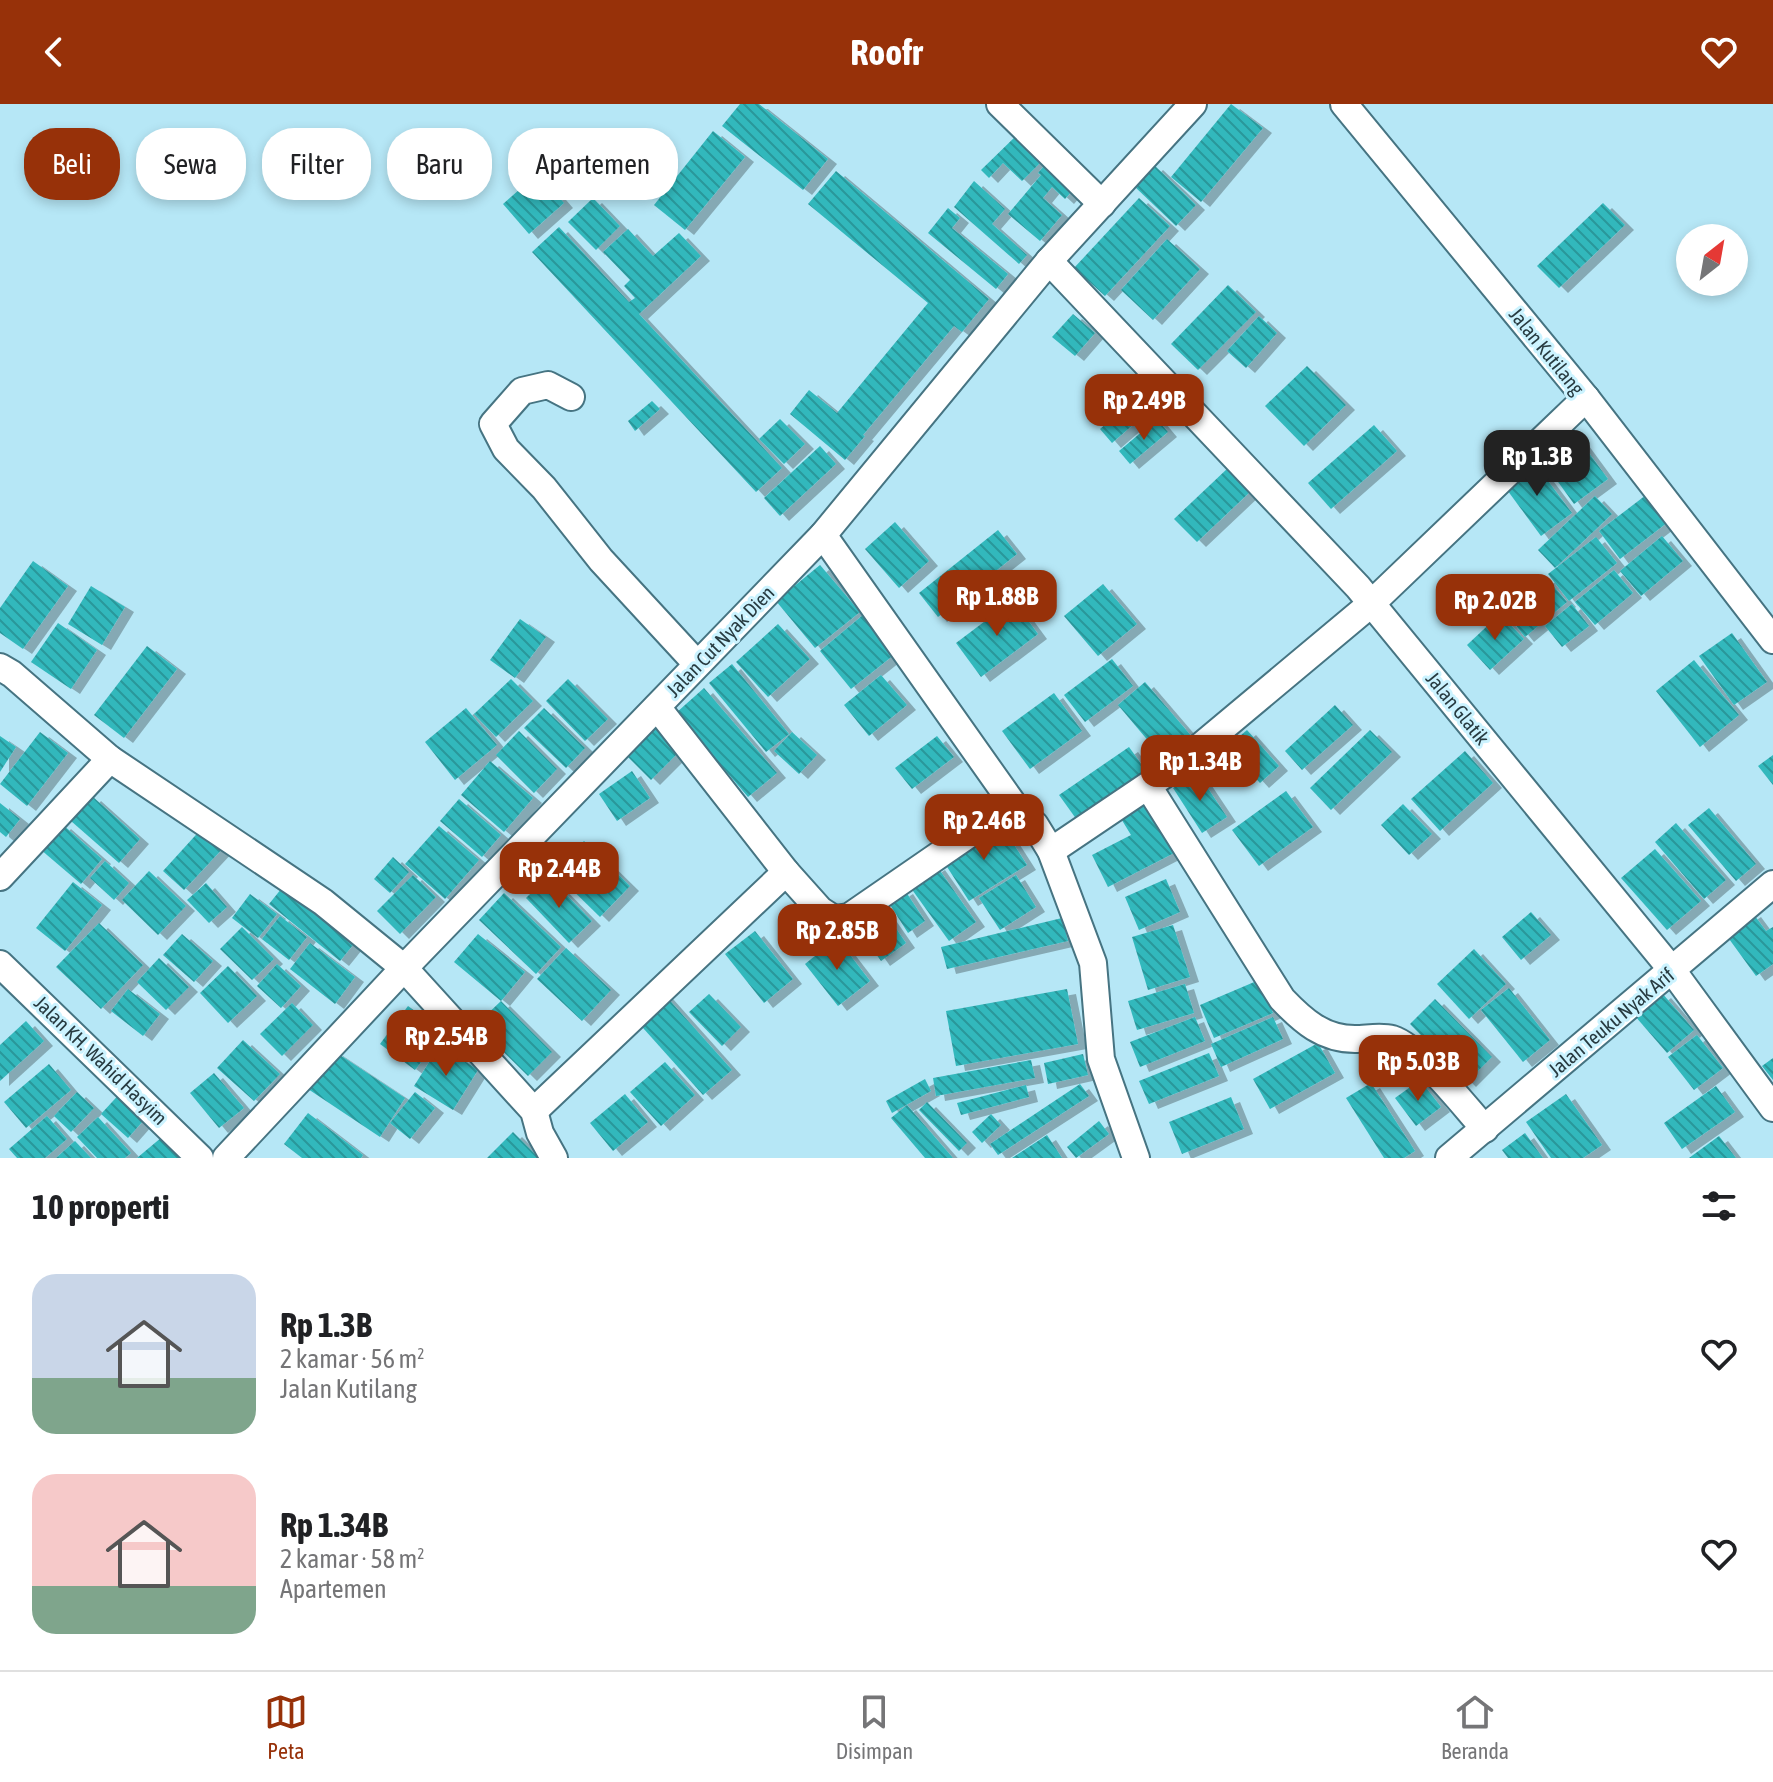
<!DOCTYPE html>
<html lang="id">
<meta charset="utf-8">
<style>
:root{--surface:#fff;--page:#f6f6f6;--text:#202124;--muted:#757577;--line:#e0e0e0;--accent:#973109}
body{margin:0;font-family:"Asap Condensed",sans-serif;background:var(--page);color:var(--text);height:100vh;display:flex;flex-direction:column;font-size:30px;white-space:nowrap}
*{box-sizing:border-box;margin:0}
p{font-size:26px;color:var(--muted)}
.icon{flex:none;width:44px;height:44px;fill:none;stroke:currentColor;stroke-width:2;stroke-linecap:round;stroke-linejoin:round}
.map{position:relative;height:1054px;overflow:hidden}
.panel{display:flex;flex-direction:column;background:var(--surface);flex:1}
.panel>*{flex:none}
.banner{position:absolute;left:24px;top:24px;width:800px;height:72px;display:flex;gap:16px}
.needle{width:52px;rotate:31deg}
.fabs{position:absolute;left:1676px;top:120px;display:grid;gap:16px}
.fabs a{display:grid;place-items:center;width:72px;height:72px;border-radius:50%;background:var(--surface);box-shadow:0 4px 12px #0003;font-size:40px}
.price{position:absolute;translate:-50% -68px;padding:0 18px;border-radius:16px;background:var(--accent);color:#fff;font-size:26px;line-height:52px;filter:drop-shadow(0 2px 4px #0008)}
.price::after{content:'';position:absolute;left:50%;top:48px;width:24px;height:18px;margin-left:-12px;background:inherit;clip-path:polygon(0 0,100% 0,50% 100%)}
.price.current{background:#222;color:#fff}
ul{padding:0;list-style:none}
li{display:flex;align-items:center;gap:24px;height:200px;padding:0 32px}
li span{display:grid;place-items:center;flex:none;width:224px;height:160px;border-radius:24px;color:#555}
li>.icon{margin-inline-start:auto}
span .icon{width:96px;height:96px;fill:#fffc;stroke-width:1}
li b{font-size:34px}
h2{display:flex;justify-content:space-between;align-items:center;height:96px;padding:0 32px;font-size:34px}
.pill{padding:0 28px;border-radius:32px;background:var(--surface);box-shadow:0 4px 12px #0003;font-size:28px;line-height:72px}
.pill.current{background:var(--accent);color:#fff}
header{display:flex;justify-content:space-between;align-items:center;height:104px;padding:0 32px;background:var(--accent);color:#fff;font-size:36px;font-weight:700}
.tab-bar{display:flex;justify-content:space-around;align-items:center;height:112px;border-top:2px solid var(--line);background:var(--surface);font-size:22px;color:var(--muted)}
.tab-bar a{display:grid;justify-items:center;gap:4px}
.tab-bar .current{color:var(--accent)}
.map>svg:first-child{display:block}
.building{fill:url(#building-back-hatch);filter:url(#shadow)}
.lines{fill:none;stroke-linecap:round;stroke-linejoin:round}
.minor-casing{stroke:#467482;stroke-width:30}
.minor{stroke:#fff;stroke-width:26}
.labels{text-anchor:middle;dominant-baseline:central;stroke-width:6;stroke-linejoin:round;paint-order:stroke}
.street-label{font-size:20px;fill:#283b41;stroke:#cbf3ff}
</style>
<header><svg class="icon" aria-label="back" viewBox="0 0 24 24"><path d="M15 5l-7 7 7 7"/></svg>Roofr<svg class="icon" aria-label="heart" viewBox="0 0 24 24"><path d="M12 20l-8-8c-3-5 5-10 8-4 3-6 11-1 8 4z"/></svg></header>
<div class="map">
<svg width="1773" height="1054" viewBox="0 0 1773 1054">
<defs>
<pattern id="building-back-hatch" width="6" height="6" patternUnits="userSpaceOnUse" patternTransform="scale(2)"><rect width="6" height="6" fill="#31b8bc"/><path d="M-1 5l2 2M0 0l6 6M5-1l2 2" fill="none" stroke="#2a979a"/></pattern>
<filter id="shadow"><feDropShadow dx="9" dy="5" stdDeviation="0" flood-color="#0004"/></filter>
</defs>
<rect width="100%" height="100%" fill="#b6e7f6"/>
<g class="building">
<polygon points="740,0 759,0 828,55 803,86 722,22"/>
<polygon points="1231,0 1263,24 1201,98 1171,73"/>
<polygon points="713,27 745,53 685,126 654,101"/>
<polygon points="1020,28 1046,53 1022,77 1003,59 989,74 981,66"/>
<polygon points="1050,55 1078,80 1065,95 1052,83 1043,94 1062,111 1040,137 1008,110 1041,71 1038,69"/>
<polygon points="1154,61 1196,101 1176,122 1134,82"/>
<polygon points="836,67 989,195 962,228 954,222 863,331 865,332 845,356 790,310 809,286 837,309 928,199 808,100"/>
<polygon points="538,69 564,99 529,130 503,100"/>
<polygon points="974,77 1005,105 992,120 1027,151 1019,160 954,103"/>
<polygon points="593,94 620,122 596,146 568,118"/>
<polygon points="1139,94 1170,122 1105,192 1074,164"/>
<polygon points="1603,99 1625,121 1559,184 1537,162"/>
<polygon points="948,104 960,114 952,124 1008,170 996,185 928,129"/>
<polygon points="559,123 629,198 635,194 624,182 630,176 603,148 628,125 653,152 679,129 701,152 639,210 782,364 756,388 532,148"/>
<polygon points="1167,135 1200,165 1153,216 1121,186"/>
<polygon points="1228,181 1256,208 1198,266 1171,240"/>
<polygon points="1073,210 1095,229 1075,252 1052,233"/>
<polygon points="1259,212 1277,229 1246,264 1227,247"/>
<polygon points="1307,262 1346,301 1304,342 1265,302"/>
<polygon points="1138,292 1150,306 1112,339 1100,325"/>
<polygon points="652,297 660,305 635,327 628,317"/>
<polygon points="780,315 805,340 784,360 759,335"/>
<polygon points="1157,315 1168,328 1130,360 1119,347"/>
<polygon points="1374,321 1397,347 1331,405 1308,379"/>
<polygon points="1569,322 1608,375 1574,400 1535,346"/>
<polygon points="820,342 836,360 780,412 764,394"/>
<polygon points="1533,357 1572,409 1541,432 1502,379"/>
<polygon points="1228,364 1251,387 1197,438 1174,415"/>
<polygon points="1646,391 1668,418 1620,455 1599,427"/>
<polygon points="1595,392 1612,410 1555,464 1538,446"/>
<polygon points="895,418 929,457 899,484 865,445"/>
<polygon points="998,426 1017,450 938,513 919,489"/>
<polygon points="1662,432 1683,457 1641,492 1620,467"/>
<polygon points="1596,433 1617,459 1569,497 1548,470"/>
<polygon points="33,457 68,482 23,545 0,529 0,504"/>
<polygon points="820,461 860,508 815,544 776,497"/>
<polygon points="1614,466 1633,489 1595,521 1575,498"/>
<polygon points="1546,473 1567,498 1525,533 1504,507"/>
<polygon points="1103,480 1137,520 1098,552 1064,512"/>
<polygon points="91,482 125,503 102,541 68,520"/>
<polygon points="1013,496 1038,530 981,573 956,539"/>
<polygon points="1572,500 1589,522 1562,543 1545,522"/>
<polygon points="1500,510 1524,535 1490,566 1467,541"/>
<polygon points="863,511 895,550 851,585 820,547"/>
<polygon points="520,515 546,533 515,574 490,556"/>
<polygon points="58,519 97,546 71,585 31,558"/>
<polygon points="778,520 810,555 768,593 736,558"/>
<polygon points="1732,529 1767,578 1734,601 1699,552"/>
<polygon points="147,542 177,565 124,634 94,611"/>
<polygon points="1112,555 1133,582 1085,618 1064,591"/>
<polygon points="1694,556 1739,611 1700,643 1656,587"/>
<polygon points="732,560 789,630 766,648 709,579"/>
<polygon points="881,571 907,601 869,632 844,601"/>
<polygon points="511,575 533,597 496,633 474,610"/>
<polygon points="568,575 608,615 585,637 546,597"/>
<polygon points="1145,578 1193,634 1166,658 1118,601"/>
<polygon points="704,584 777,669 748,693 676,609"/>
<polygon points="1054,589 1082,627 1030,665 1002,627"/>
<polygon points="1335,601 1353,621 1302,666 1285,647"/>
<polygon points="466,604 497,641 455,676 425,638"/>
<polygon points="544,604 585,644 566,664 524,624"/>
<polygon points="653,620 680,647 651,676 624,649"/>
<polygon points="1247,626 1279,662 1260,679 1227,643"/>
<polygon points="1370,626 1392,648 1331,706 1310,684"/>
<polygon points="519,627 557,665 534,689 496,651"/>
<polygon points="40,628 68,649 27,702 0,680"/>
<polygon points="792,628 817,651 799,670 774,647"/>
<polygon points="0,632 16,643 0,668"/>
<polygon points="937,632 954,653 912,685 895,664"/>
<polygon points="1129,643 1147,668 1077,716 1059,691"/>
<polygon points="1465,647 1493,679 1440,727 1411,695"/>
<polygon points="1773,651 1773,681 1758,662"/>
<polygon points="490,657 533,694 504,728 461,691"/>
<polygon points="632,667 650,694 617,717 599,690"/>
<polygon points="1197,668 1227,713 1202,729 1173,684"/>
<polygon points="1286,687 1313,723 1259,762 1232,726"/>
<polygon points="92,692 140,735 119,759 71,717"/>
<polygon points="459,695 501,731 482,753 440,717"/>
<polygon points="0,699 20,715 6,733 0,728"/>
<polygon points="1145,699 1176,748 1108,783 1092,751 1131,731 1120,713"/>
<polygon points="1403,700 1432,730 1409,751 1381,721"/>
<polygon points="1709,704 1756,760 1736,777 1688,721"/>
<polygon points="1000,719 1027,761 969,797 942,755"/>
<polygon points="1676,719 1726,776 1704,795 1655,738"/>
<polygon points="62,720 102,755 81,780 40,745"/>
<polygon points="204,722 225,742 184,786 163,767"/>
<polygon points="439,722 479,756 445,795 405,760"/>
<polygon points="584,737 630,782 600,813 554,768"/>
<polygon points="1655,745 1701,797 1667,826 1621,774"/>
<polygon points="393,753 409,768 390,789 374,775"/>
<polygon points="105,757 129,779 114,796 90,774"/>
<polygon points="936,761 976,818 949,837 908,780"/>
<polygon points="149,767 186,802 158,831 122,796"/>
<polygon points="413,771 436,793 400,830 377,807"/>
<polygon points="1016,771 1036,803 1000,826 979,794"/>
<polygon points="548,772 592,817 569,839 526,794"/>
<polygon points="1166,775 1180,808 1139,826 1125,793"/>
<polygon points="73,778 102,801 65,847 36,824"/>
<polygon points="206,779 227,803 209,819 187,796"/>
<polygon points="286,779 357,836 340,857 269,800"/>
<polygon points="904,785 925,817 908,829 887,796"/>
<polygon points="504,789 561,843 536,870 479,816"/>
<polygon points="250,790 277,810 258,834 232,814"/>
<polygon points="881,803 906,839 881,857 856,821"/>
<polygon points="1531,808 1551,831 1521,856 1502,833"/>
<polygon points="1752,808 1766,827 1773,823 1773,860 1756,872 1724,828"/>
<polygon points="280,812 307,833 289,856 262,835"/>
<polygon points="1062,814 1068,837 947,865 941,843"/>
<polygon points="99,819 143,861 101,905 56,863"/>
<polygon points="1173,821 1190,873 1148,886 1132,833"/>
<polygon points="242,823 274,855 252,876 220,845"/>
<polygon points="755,827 793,875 764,899 725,850"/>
<polygon points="182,830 213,857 194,878 163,851"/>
<polygon points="478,830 525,868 501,897 552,948 528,972 476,921 501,897 454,858"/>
<polygon points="837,834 870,877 838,902 805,860"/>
<polygon points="310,839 355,873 335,900 290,865"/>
<polygon points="566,844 611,886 582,917 537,875"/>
<polygon points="1474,845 1506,880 1469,915 1437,880"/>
<polygon points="159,854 189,883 166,906 137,878"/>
<polygon points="277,860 301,882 281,904 257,882"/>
<polygon points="228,862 257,892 228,919 200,889"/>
<polygon points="1259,876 1273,909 1214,934 1200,901"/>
<polygon points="1185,880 1194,909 1137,926 1128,897"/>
<polygon points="1509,884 1550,936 1523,958 1481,906"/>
<polygon points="128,885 160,910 143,932 111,907"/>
<polygon points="1067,885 1078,940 956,962 946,907"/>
<polygon points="1662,889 1694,926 1667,949 1635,912"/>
<polygon points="664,890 732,966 703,991 635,915"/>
<polygon points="709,890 741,923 722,942 689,908"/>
<polygon points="1435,895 1492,953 1467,978 1410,920"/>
<polygon points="292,899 313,921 282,952 260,930"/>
<polygon points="408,902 444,928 415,966 380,940"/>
<polygon points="1195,913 1205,937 1140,963 1130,938"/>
<polygon points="1273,913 1283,935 1221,963 1211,940"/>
<polygon points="26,917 44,937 0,977 0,941"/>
<polygon points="1697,931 1723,964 1694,986 1668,953"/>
<polygon points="243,936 280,970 254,997 217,964"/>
<polygon points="1318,939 1335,969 1270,1005 1253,975"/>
<polygon points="440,941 478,966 453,1006 414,982"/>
<polygon points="334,947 405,994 380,1033 308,985"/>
<polygon points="1209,949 1219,972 1149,1000 1139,977"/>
<polygon points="1083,950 1088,971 1048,980 1044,959"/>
<polygon points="1773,954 1773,976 1762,962"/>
<polygon points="1031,956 1035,974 936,992 933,974"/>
<polygon points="665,958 695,991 661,1022 630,988"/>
<polygon points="49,960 71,986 26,1024 4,998"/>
<polygon points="214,969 244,1004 219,1024 190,989"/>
<polygon points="925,975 931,987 892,1009 886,997"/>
<polygon points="1420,976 1441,1003 1416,1022 1395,994"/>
<polygon points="1371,979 1415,1047 1404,1054 1384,1054 1346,994"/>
<polygon points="1080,980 1089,992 998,1051 990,1040"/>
<polygon points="1026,981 1029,993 961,1011 957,999"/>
<polygon points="1716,982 1735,1008 1682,1045 1664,1019"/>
<polygon points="124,985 150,1009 128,1034 101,1010"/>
<polygon points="77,988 94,1004 71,1028 54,1012"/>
<polygon points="415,988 435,1004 410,1035 390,1019"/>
<polygon points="625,990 648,1018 613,1047 590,1019"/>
<polygon points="1566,990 1602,1041 1583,1054 1551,1054 1526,1018"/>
<polygon points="1231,993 1244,1025 1182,1050 1169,1018"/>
<polygon points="927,998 967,1039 959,1047 919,1006"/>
<polygon points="907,1001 953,1054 925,1054 891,1014"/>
<polygon points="308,1009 363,1051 361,1054 302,1054 284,1040"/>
<polygon points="991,1010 1001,1021 982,1039 972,1028"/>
<polygon points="47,1012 67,1035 45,1054 17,1054 9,1045"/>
<polygon points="98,1013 131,1049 125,1054 97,1054 77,1033"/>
<polygon points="1099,1017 1109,1030 1076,1054 1067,1043"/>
<polygon points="513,1028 539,1054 487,1054"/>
<polygon points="1525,1029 1543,1054 1508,1054 1502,1046"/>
<polygon points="1047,1031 1062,1054 1012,1054"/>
<polygon points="1719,1032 1736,1054 1689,1054"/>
<polygon points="162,1033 179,1054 137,1054"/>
<polygon points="75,1037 91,1054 56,1054"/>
</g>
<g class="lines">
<g class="minor-casing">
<g id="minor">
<polyline points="1000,0 1102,100"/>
<polyline points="1344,0 1586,294 1773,536"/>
<polyline points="1049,157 1358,483 1672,866 1773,1004"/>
<polyline points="571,293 548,281 522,287 493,320 506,345 544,384 601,456 697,560"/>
<polyline points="823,431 1013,700 1035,721 1051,747 1093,859 1101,955 1136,1054"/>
<polyline points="0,563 12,570 110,655 323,798 404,864 534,1007 540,1029 554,1054"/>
<polyline points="657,603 786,768 820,806 834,815 849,813 1013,700"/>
<path d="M1148 682 1282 895C1303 917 1323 935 1355 935 1366 935 1381 932 1392 935 1420 944 1464 1002 1485 1025"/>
<polyline points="1051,747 1177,662 1372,499 1586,294"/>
<polyline points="0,773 110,655"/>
<polyline points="0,860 200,1054"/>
<polyline points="534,1007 786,768"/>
<polyline points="226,1054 404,864 823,431 1049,157 1193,0"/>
<polyline points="1449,1054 1773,780"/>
</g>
</g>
<use href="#minor" class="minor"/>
</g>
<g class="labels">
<g class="street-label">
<text transform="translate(1547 247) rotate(51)">Jalan Kutilang</text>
<text transform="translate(720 537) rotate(-46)">Jalan Cut Nyak Dien</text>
<text transform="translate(1458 604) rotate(51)">Jalan Glatik</text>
<text transform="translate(1611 918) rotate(-40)">Jalan Teuku Nyak Arif</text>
<text transform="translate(101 956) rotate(44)">Jalan KH. Wahid Hasyim</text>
</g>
</g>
</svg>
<div class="fabs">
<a><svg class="needle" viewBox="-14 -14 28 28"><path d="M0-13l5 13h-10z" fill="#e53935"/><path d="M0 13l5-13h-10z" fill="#757577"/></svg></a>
</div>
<b class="price" style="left:1144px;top:338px">Rp 2.49B</b>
<b class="price current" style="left:1537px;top:394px">Rp 1.3B</b>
<b class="price" style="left:997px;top:534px">Rp 1.88B</b>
<b class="price" style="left:1495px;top:538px">Rp 2.02B</b>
<b class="price" style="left:1200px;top:699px">Rp 1.34B</b>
<b class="price" style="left:984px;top:758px">Rp 2.46B</b>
<b class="price" style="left:559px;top:806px">Rp 2.44B</b>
<b class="price" style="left:837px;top:868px">Rp 2.85B</b>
<b class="price" style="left:446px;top:974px">Rp 2.54B</b>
<b class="price" style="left:1418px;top:999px">Rp 5.03B</b>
<div class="banner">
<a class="pill current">Beli</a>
<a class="pill">Sewa</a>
<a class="pill">Filter</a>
<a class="pill">Baru</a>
<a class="pill">Apartemen</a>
</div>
</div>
<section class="panel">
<h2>10 properti<svg class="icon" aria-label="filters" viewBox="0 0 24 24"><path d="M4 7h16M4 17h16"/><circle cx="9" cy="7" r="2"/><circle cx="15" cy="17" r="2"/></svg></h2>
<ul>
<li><span style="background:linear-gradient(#c9d6e8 65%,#7fa58c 0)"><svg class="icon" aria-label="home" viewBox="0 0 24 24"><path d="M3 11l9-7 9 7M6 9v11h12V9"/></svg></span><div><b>Rp 1.3B</b><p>2 kamar · 56 m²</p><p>Jalan Kutilang</p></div><svg class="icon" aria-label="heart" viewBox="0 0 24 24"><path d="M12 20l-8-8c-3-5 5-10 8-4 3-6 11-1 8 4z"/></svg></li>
<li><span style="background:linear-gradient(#f6c9c9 70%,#7fa58c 0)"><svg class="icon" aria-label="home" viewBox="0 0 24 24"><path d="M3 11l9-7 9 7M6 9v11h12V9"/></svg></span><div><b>Rp 1.34B</b><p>2 kamar · 58 m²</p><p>Apartemen</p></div><svg class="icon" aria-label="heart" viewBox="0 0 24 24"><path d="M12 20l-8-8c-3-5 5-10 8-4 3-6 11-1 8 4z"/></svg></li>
</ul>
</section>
<nav class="tab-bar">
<a class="current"><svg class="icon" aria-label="map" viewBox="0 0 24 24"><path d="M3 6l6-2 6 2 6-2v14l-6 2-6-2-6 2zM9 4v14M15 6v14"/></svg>Peta</a>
<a><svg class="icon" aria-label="saved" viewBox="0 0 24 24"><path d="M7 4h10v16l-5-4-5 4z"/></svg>Disimpan</a>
<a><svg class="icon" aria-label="home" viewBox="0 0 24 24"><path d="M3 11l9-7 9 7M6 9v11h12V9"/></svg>Beranda</a>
</nav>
